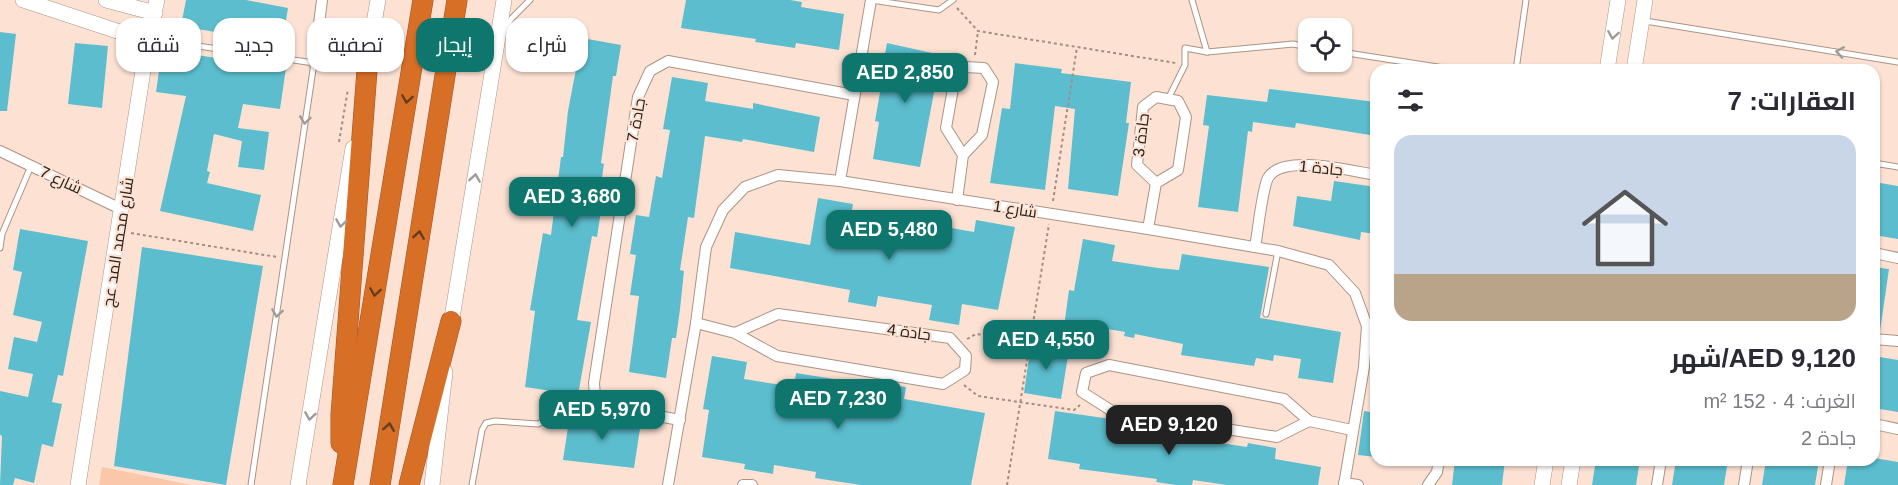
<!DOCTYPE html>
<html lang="ar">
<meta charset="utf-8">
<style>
:root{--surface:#fff;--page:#f7f7f7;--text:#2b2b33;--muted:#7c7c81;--accent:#0f766e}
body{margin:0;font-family:Arial,Cairo,sans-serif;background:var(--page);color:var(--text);direction:rtl;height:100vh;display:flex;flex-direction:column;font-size:22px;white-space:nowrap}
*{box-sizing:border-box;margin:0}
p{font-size:20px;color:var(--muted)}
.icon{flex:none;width:33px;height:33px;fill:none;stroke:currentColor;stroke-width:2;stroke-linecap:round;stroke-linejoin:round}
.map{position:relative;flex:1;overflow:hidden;direction:ltr}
.sheet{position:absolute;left:1370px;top:64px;width:510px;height:402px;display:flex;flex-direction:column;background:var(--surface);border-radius:18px;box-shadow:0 2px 4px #0004;direction:rtl}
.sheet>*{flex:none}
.hud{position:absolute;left:18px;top:18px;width:570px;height:54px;direction:rtl;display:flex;gap:12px}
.tools{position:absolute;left:1298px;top:18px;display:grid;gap:12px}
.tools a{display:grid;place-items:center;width:54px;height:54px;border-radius:12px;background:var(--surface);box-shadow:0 2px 4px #0004;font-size:30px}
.price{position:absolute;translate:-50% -51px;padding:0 14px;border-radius:12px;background:var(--accent);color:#fff;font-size:20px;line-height:39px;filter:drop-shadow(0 2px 3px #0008)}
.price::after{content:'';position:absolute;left:50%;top:36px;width:18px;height:14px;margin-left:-9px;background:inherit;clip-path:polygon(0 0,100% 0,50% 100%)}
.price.selected{background:#222;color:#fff}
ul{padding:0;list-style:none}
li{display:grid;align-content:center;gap:12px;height:318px;padding:0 24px}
li span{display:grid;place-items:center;height:186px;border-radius:18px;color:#555}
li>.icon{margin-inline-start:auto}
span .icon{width:108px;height:108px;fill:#fffc;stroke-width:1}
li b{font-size:26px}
h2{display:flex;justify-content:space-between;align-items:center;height:72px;padding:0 24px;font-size:26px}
.tag{padding:0 21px;border-radius:18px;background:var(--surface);box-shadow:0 2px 4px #0004;font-size:21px;line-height:54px}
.tag.selected{background:var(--accent);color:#fff}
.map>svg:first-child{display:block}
.green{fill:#fac7aa}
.building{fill:#5bbdcd}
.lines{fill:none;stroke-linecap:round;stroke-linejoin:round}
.lane-casing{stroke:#ac9385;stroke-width:7}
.street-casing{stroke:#ac9385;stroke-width:12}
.secondary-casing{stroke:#ac9385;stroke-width:16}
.highway-casing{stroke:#9b5323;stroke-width:21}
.path{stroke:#a18d83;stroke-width:2;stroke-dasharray:3 3;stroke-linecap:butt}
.lane{stroke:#fff;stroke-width:5}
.street{stroke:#fff;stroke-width:10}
.secondary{stroke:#fff;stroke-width:15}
.highway{stroke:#d86f27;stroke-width:20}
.oneway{stroke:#9f9b98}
.oneway2{stroke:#663c1f}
.labels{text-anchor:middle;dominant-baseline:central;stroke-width:4.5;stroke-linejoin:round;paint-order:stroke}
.street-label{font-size:16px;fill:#29201b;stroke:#fde2d4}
</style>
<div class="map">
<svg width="1898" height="485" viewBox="0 0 1898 485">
<rect width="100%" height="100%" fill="#fde2d4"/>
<polygon class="green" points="102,467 192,485 99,485"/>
<g class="building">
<polygon points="186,0 246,0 288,8 282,44 181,26"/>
<polygon points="686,0 790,0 802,2 801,7 844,14 839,50 796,43 795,48 755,42 756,39 681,28"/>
<polygon points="0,32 16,34 7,111 0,111"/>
<polygon points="582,38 621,45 616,76 613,76 601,163 604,164 598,204 602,204 597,237 592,236 577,320 591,322 578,395 525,387 535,311 530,310 536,274 543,233 551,235 561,157 563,157 568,111"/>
<polygon points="75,43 108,46 102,108 68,104"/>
<polygon points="887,43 941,55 920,167 873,159 879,122 875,121 882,81 880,80"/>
<polygon points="162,50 286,68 280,109 243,104 238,128 269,132 264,170 238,167 242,141 214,134 207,171 210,172 207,183 261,195 253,231 160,211 186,96 156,92"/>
<polygon points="1015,63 1062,69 1061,73 1131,82 1126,123 1129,123 1118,196 1068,189 1075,109 1055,106 1045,190 990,183 1002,108 1010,109"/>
<polygon points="672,77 708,83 705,101 753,109 753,103 820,117 814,152 743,139 742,142 705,136 694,218 688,217 680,270 684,271 680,309 676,338 672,338 666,378 629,372 639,296 630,295 636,255 630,254 636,215 649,217 656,176 662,178 670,130 663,129"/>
<polygon points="1269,89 1376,102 1376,136 1296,123 1295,128 1253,122 1252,132 1248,131 1238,212 1198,207 1209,126 1203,125 1207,95 1267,102"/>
<polygon points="1334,181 1376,187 1376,234 1361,232 1360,240 1293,226 1297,196 1331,201"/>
<polygon points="1874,182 1898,186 1898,239 1874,235"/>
<polygon points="818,198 853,204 850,221 899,229 900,225 939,232 940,226 974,232 976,220 1015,227 998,310 962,304 959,325 929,320 932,305 878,296 876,307 848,302 850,290 730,268 735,232 810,245"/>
<polygon points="20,229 88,241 63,376 58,375 52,402 62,404 53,447 42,444 34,483 15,478 13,485 0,485 2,436 0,435 0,391 28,397 33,374 8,369 14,337 37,342 42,322 13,315 22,272 13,270"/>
<polygon points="1083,239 1115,245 1112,261 1158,268 1179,270 1182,254 1269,267 1260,318 1341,332 1333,383 1298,378 1301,359 1274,355 1273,361 1256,358 1254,366 1181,355 1183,344 1135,334 1134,338 1124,336 1125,332 1102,328 1099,348 1087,346 1090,331 1064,327 1069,290 1074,291"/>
<polygon points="142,247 263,266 226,485 114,466"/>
<polygon points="1874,267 1889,269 1880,331 1874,330"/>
<polygon points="1031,344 1069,350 1061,399 1024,393"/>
<polygon points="712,356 747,362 744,379 794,387 796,373 872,385 872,382 906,387 904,399 985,413 971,485 861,485 815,478 816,472 774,465 773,474 744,469 745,464 702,457 709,410 703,409"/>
<polygon points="1874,356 1898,360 1898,412 1874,408"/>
<polygon points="1055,411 1125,421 1124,428 1247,447 1248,443 1276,448 1275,459 1321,467 1318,485 1227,485 1193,480 1192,485 1176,485 1156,482 1157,479 1079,469 1080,464 1048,459"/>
<polygon points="1364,411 1376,413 1376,457 1358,455"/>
<polygon points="570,414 641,422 634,468 563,460"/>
<polygon points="1874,458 1898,462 1898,485 1844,485 1848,460 1874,460"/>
<polygon points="1455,460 1505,460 1502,485 1452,485"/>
<polygon points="1596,460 1640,460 1636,485 1592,485"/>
<polygon points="1676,460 1728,460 1724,485 1672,485"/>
<polygon points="1766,460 1819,460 1815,485 1762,485"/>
</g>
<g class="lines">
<g class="lane-casing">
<g id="lane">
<polyline points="871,0 939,10 953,0"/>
<polyline points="1645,21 1898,62"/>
<polyline points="504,31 511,19 530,0"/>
<polyline points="150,39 314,63 251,485"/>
<polyline points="1207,52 1293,44 1308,47"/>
<polyline points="1341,52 1457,70"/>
<polyline points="1516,70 1526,0"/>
<polyline points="1168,99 1185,65 1185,48 1207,52 1192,0"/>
<polyline points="1874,163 1898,167"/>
<polyline points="0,248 2,234 31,166"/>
<polyline points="1266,314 1278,251"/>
<polyline points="472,485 482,430 486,423 495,421 538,424 595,397"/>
</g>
</g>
<g class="street-casing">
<g id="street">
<polyline points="314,63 322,0"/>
<polyline points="0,151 123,210"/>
<polyline points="840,181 871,0"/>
<polyline points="957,200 963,155 982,135 993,82 984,68 965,67 955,77 946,128 963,155"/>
<polyline points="1148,229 1156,183 1178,170 1186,117 1178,101 1156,97 1143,107 1137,165 1156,183"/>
<path d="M1255 247C1258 232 1262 189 1268 178 1282 153 1351 171 1376 175"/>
<polyline points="1874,253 1898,258"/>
<polyline points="696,323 735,333 778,314 950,338 966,356 965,370 943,384 777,356 735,333"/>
<polyline points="1874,339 1898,341"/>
<polyline points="680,420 603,406 595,397 594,383 638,97 650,71 668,61 854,95"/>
<polyline points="1309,421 1277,437 1112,411 1082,392 1086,373 1109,365 1284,399 1309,421 1352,430"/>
<polyline points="1874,424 1898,429"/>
<polyline points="1344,483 1358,485"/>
<polyline points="668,485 696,323 706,247 723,210 745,187 778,175 840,181 1148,229 1278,251 1329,265 1355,293 1367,326 1364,367 1344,485"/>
<polyline points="743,485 752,485"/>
<polyline points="1428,485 1437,472 1439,460"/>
<polyline points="1657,485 1661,460"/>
<polyline points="1744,485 1748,460"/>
<polyline points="1826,485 1830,460"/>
</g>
</g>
<g class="secondary-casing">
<g id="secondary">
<polyline points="23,0 123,33 148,39"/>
<polyline points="106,0 155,13"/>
<polyline points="366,68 378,0"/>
<polyline points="1607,70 1618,0"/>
<polyline points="1634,70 1645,0"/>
<polyline points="450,330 504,0"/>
<polyline points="78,485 148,39 157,0"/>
<polyline points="298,485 353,148"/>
<polyline points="432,485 445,372"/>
<polyline points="1542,485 1546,460"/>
<polyline points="1569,485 1573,460"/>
</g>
</g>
<g class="highway-casing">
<g id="highway">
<polyline points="341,443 341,415 368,57"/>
<polyline points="343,485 423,0"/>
<polyline points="380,485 457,0"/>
<polyline points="409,485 451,321"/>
</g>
</g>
<g class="path">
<polyline points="957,8 978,31 1176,63"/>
<polyline points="975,55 978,31"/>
<polyline points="339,142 348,89"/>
<polyline points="1053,201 1077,47"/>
<polyline points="131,233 277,257"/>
<polyline points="967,339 976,334 1031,339 1082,350 1092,359"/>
<polyline points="964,385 978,396 1074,410 1080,405"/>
<polyline points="1007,485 1049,224"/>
</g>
<use href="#lane" class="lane"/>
<use href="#street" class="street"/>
<use href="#secondary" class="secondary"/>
<use href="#highway" class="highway"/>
</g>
<defs><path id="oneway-chevron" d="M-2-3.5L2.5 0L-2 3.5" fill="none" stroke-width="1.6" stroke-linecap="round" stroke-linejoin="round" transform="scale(1.5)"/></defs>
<g class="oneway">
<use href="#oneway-chevron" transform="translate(1613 35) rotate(99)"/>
<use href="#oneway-chevron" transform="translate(1840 52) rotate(-171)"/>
<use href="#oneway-chevron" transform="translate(305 120) rotate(98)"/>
<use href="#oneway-chevron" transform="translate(475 178) rotate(-81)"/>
<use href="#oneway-chevron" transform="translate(341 223) rotate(99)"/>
<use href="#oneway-chevron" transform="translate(277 313) rotate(99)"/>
<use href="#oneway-chevron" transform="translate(310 416) rotate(99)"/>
</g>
<g class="oneway2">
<use href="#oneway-chevron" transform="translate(407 99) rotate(99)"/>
<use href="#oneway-chevron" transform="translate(419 235) rotate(-81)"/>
<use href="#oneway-chevron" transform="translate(375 292) rotate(99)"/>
<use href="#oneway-chevron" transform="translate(389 427) rotate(-81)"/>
</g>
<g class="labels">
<g class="street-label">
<text transform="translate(636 120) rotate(-80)">جادة 7</text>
<text transform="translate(1141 135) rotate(-83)">جادة 3</text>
<text transform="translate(1321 168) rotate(6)">جادة 1</text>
<text transform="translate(61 180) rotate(25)">شارع 7</text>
<text transform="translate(1015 209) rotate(9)">شارع 1</text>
<text transform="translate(118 242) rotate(-81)">شارع محمد المد عج</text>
<text transform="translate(909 332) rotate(8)">جادة 4</text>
</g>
</g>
</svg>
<div class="tools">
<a><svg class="icon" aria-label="locate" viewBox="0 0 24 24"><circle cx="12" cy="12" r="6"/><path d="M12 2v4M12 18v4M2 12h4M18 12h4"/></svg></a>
</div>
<b class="price" style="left:905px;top:104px">AED 2,850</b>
<b class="price" style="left:572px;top:228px">AED 3,680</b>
<b class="price" style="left:889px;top:261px">AED 5,480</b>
<b class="price" style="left:1046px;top:371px">AED 4,550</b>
<b class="price" style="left:838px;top:430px">AED 7,230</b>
<b class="price" style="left:602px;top:441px">AED 5,970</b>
<b class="price selected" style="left:1169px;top:456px">AED 9,120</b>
<div class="hud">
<a class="tag">شراء</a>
<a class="tag selected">إيجار</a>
<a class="tag">تصفية</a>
<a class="tag">جديد</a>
<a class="tag">شقة</a>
</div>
<section class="sheet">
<h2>العقارات: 7<svg class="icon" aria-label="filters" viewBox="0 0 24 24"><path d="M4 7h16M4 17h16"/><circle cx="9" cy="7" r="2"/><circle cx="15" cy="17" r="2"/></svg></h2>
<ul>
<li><span style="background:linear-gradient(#c9d6e8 75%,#b9a48a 0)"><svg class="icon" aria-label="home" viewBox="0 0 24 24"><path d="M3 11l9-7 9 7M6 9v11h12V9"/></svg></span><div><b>AED 9,120/شهر</b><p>الغرف: 4 · 152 m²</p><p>جادة 2</p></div></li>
</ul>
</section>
</div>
